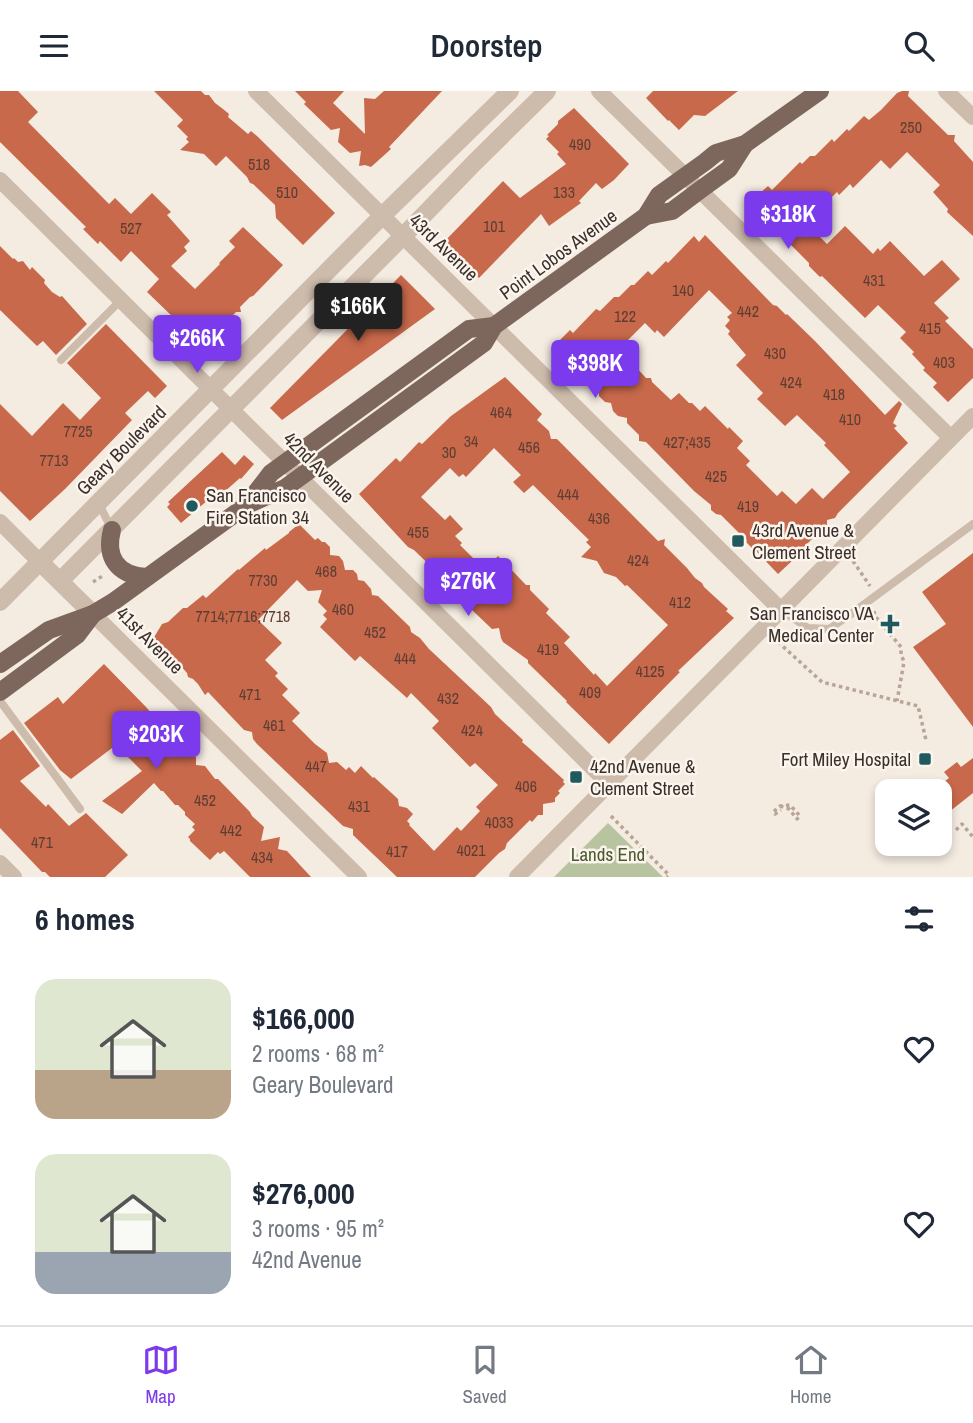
<!DOCTYPE html>
<meta charset="utf-8">
<style>
:root{--surface:#fff;--page:#f6f6f7;--text:#1f2937;--muted:#747a83;--line:#e0e1e3;--accent:#7c3aed}
body{margin:0;font-family:"Archivo Narrow",sans-serif;background:var(--page);color:var(--text);height:100vh;display:flex;flex-direction:column;font-size:26px;white-space:nowrap}
*{box-sizing:border-box;margin:0}
p{font-size:23px;color:var(--muted)}
.icon{flex:none;width:38px;height:38px;fill:none;stroke:currentColor;stroke-width:2;stroke-linecap:round;stroke-linejoin:round}
.map{position:relative;height:786px;overflow:hidden}
.details{display:flex;flex-direction:column;background:var(--surface);flex:1}
.details>*{flex:none}
.tools{position:absolute;left:875px;top:688px;display:grid;gap:14px}
.tools a{display:grid;place-items:center;width:77px;height:77px;border-radius:14px;background:var(--surface);box-shadow:0 4px 10px #0003;font-size:35px}
.price{position:absolute;translate:-50% -60px;padding:0 16px;border-radius:7px;background:var(--accent);color:#fff;font-size:23px;line-height:46px;filter:drop-shadow(0 2px 4px #0008)}
.price::after{content:'';position:absolute;left:50%;top:42px;width:21px;height:16px;margin-left:-10px;background:inherit;clip-path:polygon(0 0,100% 0,50% 100%)}
.price.current{background:#222;color:#fff}
ul{padding:0;list-style:none}
li{display:flex;align-items:center;gap:21px;height:175px;padding:0 35px}
li span{display:grid;place-items:center;flex:none;width:196px;height:140px;border-radius:21px;color:#555}
li>.icon{margin-inline-start:auto}
span .icon{width:84px;height:84px;fill:#fffc;stroke-width:1}
li b{font-size:30px}
h2{display:flex;justify-content:space-between;align-items:center;height:84px;padding:0 35px;font-size:30px}
header{display:flex;justify-content:space-between;align-items:center;height:91px;padding:0 35px;background:var(--surface);font-size:32px;font-weight:600}
.tabs{display:flex;justify-content:space-around;align-items:center;height:98px;border-top:2px solid var(--line);background:var(--surface);font-size:19px;color:var(--muted)}
.tabs a{display:grid;justify-items:center;gap:4px}
.tabs .current{color:var(--accent)}
.map>svg:first-child{display:block}
.green{fill:#b8c4a0}
.building{fill:#c8694b;fill-rule:evenodd}
.lines{fill:none;stroke-linecap:round;stroke-linejoin:round}
.path{stroke:#b9a596;stroke-width:3.5;stroke-dasharray:3.5 3.5;stroke-linecap:butt}
.service{stroke:#cdbbac;stroke-width:8}
.minor{stroke:#cdbbac;stroke-width:16}
.tertiary{stroke:#cdbbac;stroke-width:18}
.primary{stroke:#7d675c;stroke-width:18}
.poi-dot{fill:#1f5a5e;stroke:#fbf5ee;stroke-width:2.5}
.labels{text-anchor:middle;dominant-baseline:central;stroke-width:5;stroke-linejoin:round;paint-order:stroke}
.number-label{font-size:16px;fill:#5e3e33}
.street-label{font-size:19px;fill:#3b302b;stroke:#fbf5ee}
.poi-label{font-size:19px;fill:#3b302b;stroke:#fbf5ee;text-anchor:start}
.park-label{font-size:19px;fill:#4a5a2e;stroke:#fbf5ee}
</style>
<header><svg class="icon" aria-label="menu" viewBox="0 0 24 24"><path d="M4 6h16M4 12h16M4 18h16"/></svg>Doorstep<svg class="icon" aria-label="search" viewBox="0 0 24 24"><circle cx="10" cy="10" r="6"/><path d="M15 15l6 6"/></svg></header>
<div class="map">
<svg width="973" height="786" viewBox="0 0 973 786">
<rect width="100%" height="100%" fill="#f4ebe1"/>
<polygon class="green" points="608,732 663,786 664,786 554,786"/>
<g class="building">
<polygon points="0,0 18,0 38,21 28,31 109,113 115,107 131,123 152,102 171,121 167,124 190,150 184,156 187,160 171,175 195,198 220,173 219,172 235,156 229,150 243,136 283,174 253,205 250,206 240,216 241,221 236,221 203,255 147,201 159,188 131,160 121,171 100,150 98,153 83,138 86,136 0,51"/>
<polygon points="154,0 201,0 205,4 209,4 215,12 223,18 229,23 228,26 248,43 251,40 257,45 335,122 303,154 276,127 275,114 253,93 250,92 247,86 226,65 216,75 204,63 180,59 189,51 186,48 188,46 177,35 183,29"/>
<polygon points="295,0 344,0 333,12 365,43 364,7 375,8 384,0 442,0 389,56 391,58 371,76 365,74 359,75 361,60 350,62 338,51 340,37 331,39 304,13 306,11"/>
<polygon points="653,0 738,0 705,25 694,24 679,39 669,29 668,30 646,7"/>
<polygon points="902,0 909,0 908,5 948,44 955,44 954,50 973,71 973,145 947,121 948,118 933,101 940,94 907,61 890,78 881,69 853,97 850,93 839,104 837,101 806,132 827,153 845,135 873,163 878,157 880,160 890,150 924,185 942,169 960,188 934,212 949,227 945,230 973,258 973,287 948,311 933,296 937,292 923,279 925,277 912,263 914,261 900,247 906,241 878,214 865,227 822,185 820,186 809,175 809,172 749,112 768,95 772,99 800,71 802,73 810,65 815,65 832,48 834,51 847,38 849,40 864,25 869,29 881,19 897,2"/>
<polygon points="574,17 629,73 614,89 602,98 596,92 579,110 581,112 549,135 541,123 479,187 443,152 503,90 520,107 566,73 557,63 559,61 546,48 549,45 547,44 558,33 558,30"/>
<path d="M705 144 773 214 777 215 786 224 787 223 815 250 885 324 899 310 902 313 893 332 897 335 894 337 908 352 838 422 835 427 827 429V435L817 444V447L812 448 804 456V461L794 462 793 469 778 483 757 461H751V456L746 451 747 450 721 424 716 423 711 419V414L694 400 646 351 639 350V344L627 332V327L618 325 613 320 611 312 605 311 599 305V300L590 297 551 258 570 239 573 242 596 218 600 220 614 206H619L631 194H634L648 180 652 184 666 170 668 172 694 145 699 151ZM709 199 732 222 727 226 730 229 725 235 730 240 728 243 746 264 736 274 763 302 757 308 785 335 797 324 826 352 824 354 850 381 823 408 812 397 796 413 782 400 777 405 746 374 750 370 737 357 743 350 729 336 728 338 705 315 700 320 692 312H689L679 302 671 309 652 291 651 287H646L619 258 645 232 655 242 657 239 664 246Z"/>
<polygon points="0,155 13,168 14,167 18,171 23,170 30,179 32,176 45,189 44,192 52,201 60,206 62,205 87,233 56,264 43,250 37,255 0,219"/>
<polygon points="401,184 435,218 282,329 270,317"/>
<polygon points="106,233 167,295 155,307 148,300 125,322 132,329 65,398 30,430 0,400 0,313 32,345 63,312 80,329 101,307 67,272"/>
<path d="M505 286 542 323 537 329 549 340 551 348H557L658 450 665 448 664 454 687 477 695 487 702 492 704 496 728 518 726 520 734 527 678 580 680 581 609 653 566 611 567 610 528 572V569L503 551 501 547 499 537 492 538 471 518 472 513 463 510 457 505V501L414 459 408 456 359 403 396 367 400 371 419 351 422 353 451 325ZM494 357 521 384 513 391 524 402 533 394 589 449 586 451 591 456 581 466 597 470 604 482 616 486 625 495 627 494 668 534 607 595 595 582 594 584 564 552 570 546 546 522 549 518 530 499V494H526L498 465 491 472 488 468 481 475 460 454 462 452 455 445 463 438 450 424 445 429 421 406 450 377 459 386 463 383 466 386Z"/>
<polygon points="222,361 235,374 244,364 254,373 241,388 240,387 223,402 217,406 216,405 210,411 208,409 181,432 167,416 170,413 168,411"/>
<path d="M299 433 315 449 318 447 322 451H325L330 456V464L339 465 343 470 345 479H353L357 483 358 489 364 490 371 498 372 504 378 505 410 536 411 541 420 547 429 558 491 616 495 623 523 649 522 651 529 657 564 689 563 691 565 693 558 700 560 702 555 707V711L543 713V724H538L532 731 530 729 507 752 505 758 499 762 475 786H397L353 744V738L343 735 257 653 253 648 252 641 244 639 208 601 205 604 198 593 193 588 188 586 187 582 180 574H175L174 569 166 565V560L153 548 162 533 168 531 183 517H187L203 504 206 507 238 478 239 479 265 457 266 459 289 442V441ZM297 489 308 500 322 499 318 511 327 520 323 524 327 528 320 536 355 570 360 565 407 607 411 602 439 630 432 637 470 676 475 672 498 694 476 716 480 720 461 740 457 736 434 760 409 734 410 733 407 730 413 723 407 717 399 715 398 708 374 686 373 687 361 675 355 682 349 676 346 679 337 671 329 672 327 662 315 653 292 630 300 622 282 604 288 598 275 585 278 582 265 569 282 552 258 529Z"/>
<polygon points="973,462 973,636 913,556 946,533 922,501"/>
<polygon points="104,573 146,616 153,624 155,633 163,633 168,638 169,642 181,652 185,661 190,661 196,666 196,674 205,675 215,688 218,688 250,721 252,725 264,736 261,750 280,746 278,758 287,760 311,786 250,786 224,760 220,763 218,761 210,769 190,750 190,748 188,746 195,739 192,736 195,733 185,724 185,721 178,714 175,714 163,700 161,700 154,692 122,723 102,710 142,680 116,654 71,688 60,679 24,632 58,606 63,613"/>
<polygon points="13,639 40,675 20,690 46,716 48,713 69,735 86,722 128,764 105,786 50,786 45,781 42,781 0,737 0,649"/>
<polygon points="973,667 973,702 949,721 940,709 940,694 949,687 944,681 957,671 961,676"/>
</g>
<g class="lines">
<g class="path">
<polyline points="853,470 870,495"/>
<polyline points="93,491 104,484"/>
<polyline points="874,520 875,525 901,556 901,563 904,571 897,610"/>
<polyline points="779,544 778,551 822,591 918,615 926,649"/>
<polyline points="780,715 789,718 797,728 800,725 790,714 780,715 773,721 775,723 781,719"/>
<polyline points="611,725 669,784 667,786"/>
<polyline points="956,739 962,733 973,746"/>
</g>
<g class="service">
<polyline points="61,269 121,209"/>
<polyline points="99,413 112,439"/>
<polyline points="781,519 808,537 829,538 851,523 973,433"/>
<polyline points="0,610 80,718"/>
</g>
<g class="minor">
<polyline points="256,0 781,519"/>
<polyline points="599,0 951,347"/>
<polyline points="946,0 973,26"/>
<polyline points="0,89 609,693"/>
<polyline points="0,431 40,471"/>
<polyline points="93,523 359,786"/>
<polyline points="0,772 14,786"/>
<polyline points="517,786 973,325"/>
</g>
<g class="tertiary">
<polyline points="40,471 93,523"/>
<polyline points="60,490 417,131 474,72 547,0"/>
<polyline points="0,511 382,125 510,0"/>
</g>
<g class="primary">
<polyline points="646,125 672,120 700,99 729,78 745,53"/>
<polyline points="248,412 271,382 469,238 494,235"/>
<path d="M112 439C105 466 117 484 146 486"/>
<polyline points="0,573 49,539 93,523 113,511 247,414 285,397 484,252 494,235 646,125 659,104 705,71 716,62 745,53 820,0"/>
<polyline points="0,601 77,544 93,523"/>
</g>
</g>
<g class="poi-dot">
<circle cx="192" cy="415" r="7"/>
<rect x="731" y="443" width="14" height="14" rx="3.5"/>
<path d="M886.5 522.5h7v7h7v7h-7v7h-7v-7h-7v-7h7z"/>
<rect x="918" y="661" width="14" height="14" rx="3.5"/>
<rect x="569" y="679" width="14" height="14" rx="3.5"/>
</g>
<g class="labels">
<g class="number-label">
<text x="911" y="36">250</text>
<text x="580" y="53">490</text>
<text x="259" y="73">518</text>
<text x="287" y="101">510</text>
<text x="564" y="101">133</text>
<text x="494" y="135">101</text>
<text x="131" y="137">527</text>
<text x="874" y="189">431</text>
<text x="683" y="199">140</text>
<text x="748" y="220">442</text>
<text x="625" y="225">122</text>
<text x="930" y="237">415</text>
<text x="775" y="262">430</text>
<text x="944" y="271">403</text>
<text x="791" y="291">424</text>
<text x="834" y="303">418</text>
<text x="501" y="321">464</text>
<text x="850" y="328">410</text>
<text x="78" y="340">7725</text>
<text x="471" y="350">34</text>
<text x="687" y="351">427;435</text>
<text x="529" y="356">456</text>
<text x="449" y="361">30</text>
<text x="54" y="369">7713</text>
<text x="716" y="385">425</text>
<text x="568" y="403">444</text>
<text x="748" y="415">419</text>
<text x="599" y="427">436</text>
<text x="418" y="441">455</text>
<text x="638" y="469">424</text>
<text x="326" y="480">468</text>
<text x="263" y="489">7730</text>
<text x="680" y="511">412</text>
<text x="343" y="518">460</text>
<text x="243" y="525">7714;7716;7718</text>
<text x="375" y="541">452</text>
<text x="548" y="558">419</text>
<text x="405" y="567">444</text>
<text x="650" y="580">4125</text>
<text x="590" y="601">409</text>
<text x="250" y="603">471</text>
<text x="448" y="607">432</text>
<text x="274" y="634">461</text>
<text x="472" y="639">424</text>
<text x="316" y="675">447</text>
<text x="526" y="695">406</text>
<text x="205" y="709">452</text>
<text x="359" y="715">431</text>
<text x="499" y="731">4033</text>
<text x="231" y="739">442</text>
<text x="42" y="751">471</text>
<text x="471" y="759">4021</text>
<text x="397" y="760">417</text>
<text x="262" y="766">434</text>
</g>
<g class="street-label">
<text transform="translate(444 156) rotate(44)">43rd Avenue</text>
<text transform="translate(558 163) rotate(-36)">Point Lobos Avenue</text>
<text transform="translate(121 359) rotate(-45)">Geary Boulevard</text>
<text transform="translate(319 376) rotate(45)">42nd Avenue</text>
<text transform="translate(150 549) rotate(45)">41st Avenue</text>
</g>
<g class="poi-label">
<text x="206" y="404">San Francisco<tspan x="206" dy="22">Fire Station 34</tspan></text>
<text x="752" y="439">43rd Avenue &amp;<tspan x="752" dy="22">Clement Street</tspan></text>
<text x="874" y="522" text-anchor="end">San Francisco VA<tspan x="874" dy="22">Medical Center</tspan></text>
<text x="911" y="668" text-anchor="end">Fort Miley Hospital</text>
<text x="590" y="675">42nd Avenue &amp;<tspan x="590" dy="22">Clement Street</tspan></text>
</g>
<g class="park-label">
<text x="608" y="763">Lands End</text>
</g>
</g>
</svg>
<div class="tools">
<a><svg class="icon" aria-label="layers" viewBox="0 0 24 24"><path d="M12 4l9 5-9 5-9-5zM3 14l9 5 9-5"/></svg></a>
</div>
<b class="price" style="left:788px;top:160px">$318K</b>
<b class="price current" style="left:358px;top:252px">$166K</b>
<b class="price" style="left:197px;top:284px">$266K</b>
<b class="price" style="left:595px;top:309px">$398K</b>
<b class="price" style="left:468px;top:527px">$276K</b>
<b class="price" style="left:156px;top:680px">$203K</b>
</div>
<section class="details">
<h2>6 homes<svg class="icon" aria-label="filters" viewBox="0 0 24 24"><path d="M4 7h16M4 17h16"/><circle cx="9" cy="7" r="2"/><circle cx="15" cy="17" r="2"/></svg></h2>
<ul>
<li><span style="background:linear-gradient(#dfe7d0 65%,#b9a48a 0)"><svg class="icon" aria-label="home" viewBox="0 0 24 24"><path d="M3 11l9-7 9 7M6 9v11h12V9"/></svg></span><div><b>$166,000</b><p>2 rooms · 68 m²</p><p>Geary Boulevard</p></div><svg class="icon" aria-label="heart" viewBox="0 0 24 24"><path d="M12 20l-8-8c-3-5 5-10 8-4 3-6 11-1 8 4z"/></svg></li>
<li><span style="background:linear-gradient(#dfe7d0 70%,#9aa5b1 0)"><svg class="icon" aria-label="home" viewBox="0 0 24 24"><path d="M3 11l9-7 9 7M6 9v11h12V9"/></svg></span><div><b>$276,000</b><p>3 rooms · 95 m²</p><p>42nd Avenue</p></div><svg class="icon" aria-label="heart" viewBox="0 0 24 24"><path d="M12 20l-8-8c-3-5 5-10 8-4 3-6 11-1 8 4z"/></svg></li>
</ul>
</section>
<nav class="tabs">
<a class="current"><svg class="icon" aria-label="map" viewBox="0 0 24 24"><path d="M3 6l6-2 6 2 6-2v14l-6 2-6-2-6 2zM9 4v14M15 6v14"/></svg>Map</a>
<a><svg class="icon" aria-label="saved" viewBox="0 0 24 24"><path d="M7 4h10v16l-5-4-5 4z"/></svg>Saved</a>
<a><svg class="icon" aria-label="home" viewBox="0 0 24 24"><path d="M3 11l9-7 9 7M6 9v11h12V9"/></svg>Home</a>
</nav>
